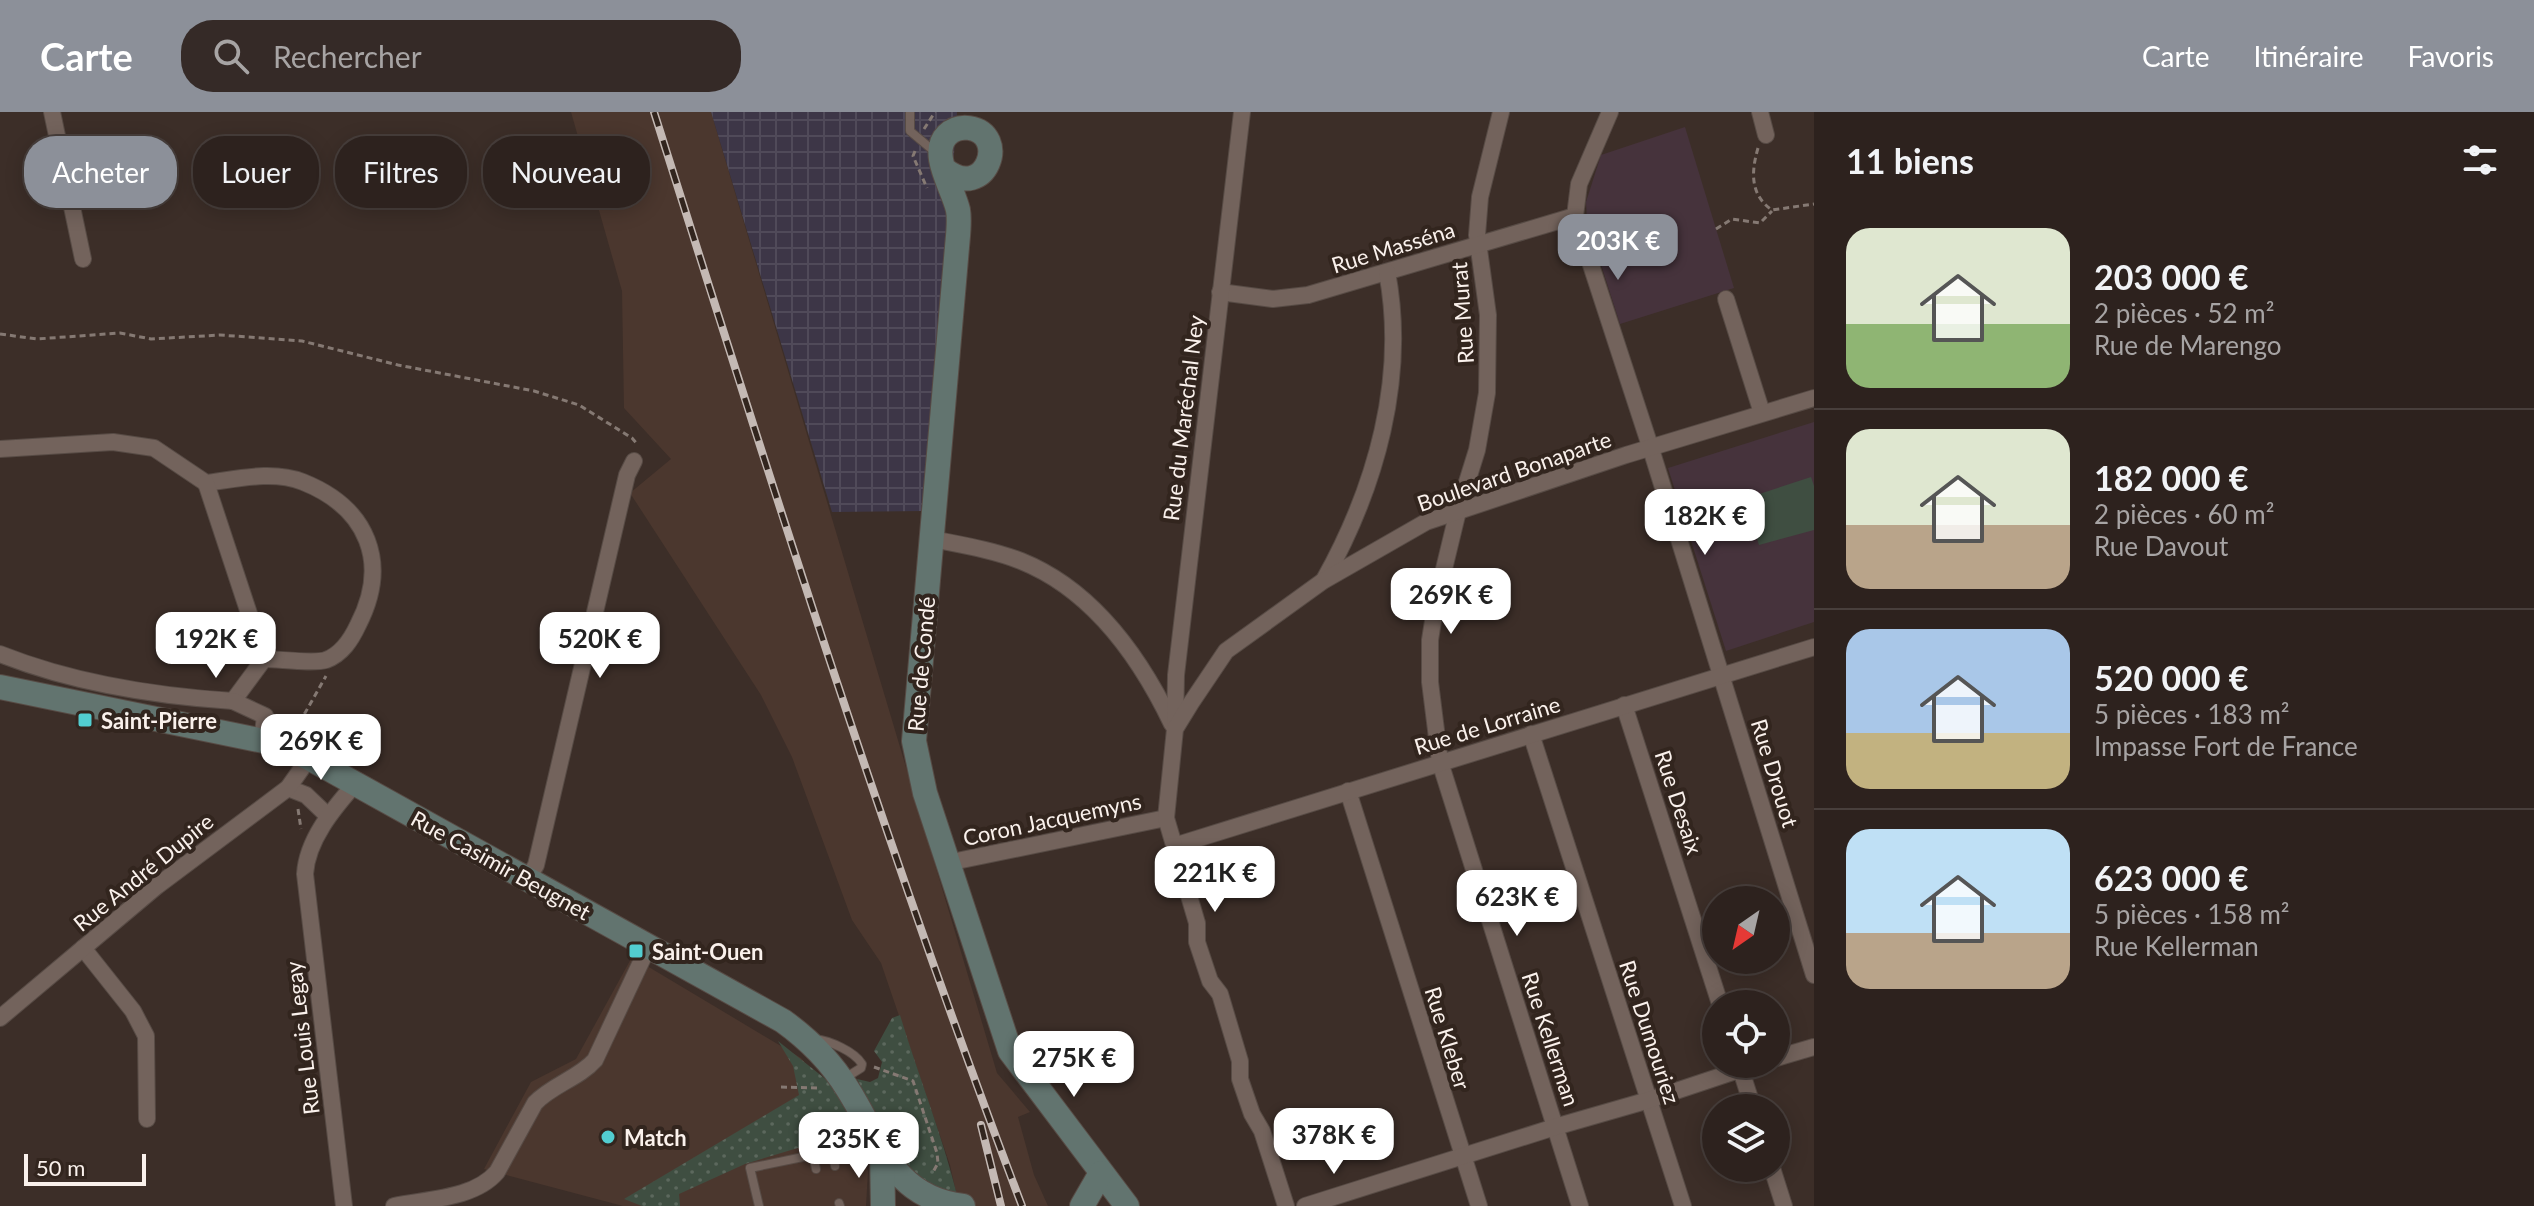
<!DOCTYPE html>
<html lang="fr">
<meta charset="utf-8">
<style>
:root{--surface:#2d221e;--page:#352a27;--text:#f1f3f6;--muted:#a7a4a4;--line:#483f3c;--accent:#8c9099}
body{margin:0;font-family:Lato,sans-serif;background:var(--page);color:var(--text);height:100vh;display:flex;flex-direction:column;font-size:30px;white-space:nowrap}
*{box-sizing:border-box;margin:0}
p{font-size:26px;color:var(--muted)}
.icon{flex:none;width:44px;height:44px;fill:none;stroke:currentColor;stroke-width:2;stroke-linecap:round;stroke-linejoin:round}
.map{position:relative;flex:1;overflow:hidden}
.side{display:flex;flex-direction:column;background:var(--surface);width:720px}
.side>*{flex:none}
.hud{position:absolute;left:24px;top:24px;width:760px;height:72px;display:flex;gap:16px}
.needle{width:52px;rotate:214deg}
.buttons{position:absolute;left:1702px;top:774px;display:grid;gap:16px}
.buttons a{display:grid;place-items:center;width:88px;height:88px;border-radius:50%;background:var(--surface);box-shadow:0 4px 20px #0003,0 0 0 2px var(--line);font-size:40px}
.scale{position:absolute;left:24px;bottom:20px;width:122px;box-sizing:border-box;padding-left:8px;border:4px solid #faf1ec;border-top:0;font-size:22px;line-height:28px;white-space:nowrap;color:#faf1ec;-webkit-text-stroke:6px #32251e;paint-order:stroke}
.price{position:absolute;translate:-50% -68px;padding:0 18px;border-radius:16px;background:#fff;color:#222;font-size:26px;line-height:52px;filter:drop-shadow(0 2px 4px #0008)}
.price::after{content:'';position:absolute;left:50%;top:48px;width:24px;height:18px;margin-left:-12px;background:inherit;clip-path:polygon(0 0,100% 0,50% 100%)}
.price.on{background:var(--accent);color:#fff}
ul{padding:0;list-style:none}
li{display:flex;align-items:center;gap:24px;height:200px;padding:0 32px}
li+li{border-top:2px solid var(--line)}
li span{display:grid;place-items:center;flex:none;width:224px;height:160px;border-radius:24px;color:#555}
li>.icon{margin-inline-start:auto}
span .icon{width:96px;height:96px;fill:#fffc;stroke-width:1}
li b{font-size:34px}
h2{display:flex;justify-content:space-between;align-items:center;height:96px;padding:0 32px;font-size:34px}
.chip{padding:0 28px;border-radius:32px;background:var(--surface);box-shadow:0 4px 20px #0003,0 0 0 2px var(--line);font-size:28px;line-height:72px}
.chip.on{background:var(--accent);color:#fff}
header{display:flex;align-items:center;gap:48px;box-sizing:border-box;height:112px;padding:0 40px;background:var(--accent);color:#fff}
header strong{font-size:38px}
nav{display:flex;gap:44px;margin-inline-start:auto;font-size:28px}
.search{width:560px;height:72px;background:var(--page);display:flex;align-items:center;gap:20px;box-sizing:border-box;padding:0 28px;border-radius:32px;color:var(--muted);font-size:30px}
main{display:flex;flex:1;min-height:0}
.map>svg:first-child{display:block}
.built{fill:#4b372e}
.industrial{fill:url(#industrial-grid)}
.education{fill:#46333c}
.grass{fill:url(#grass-dots)}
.pitch{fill:#3f4e41}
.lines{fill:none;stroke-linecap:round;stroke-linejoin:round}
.lane-casing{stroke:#574b45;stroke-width:10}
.street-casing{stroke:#574b45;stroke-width:18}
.secondary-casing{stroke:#574b45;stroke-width:26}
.path{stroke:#857973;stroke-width:3;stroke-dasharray:6 4;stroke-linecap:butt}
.lane{stroke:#73635c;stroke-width:8}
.street{stroke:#73635c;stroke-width:16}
.secondary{stroke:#62746f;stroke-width:24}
.rail-casing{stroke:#c4b9b4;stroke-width:8}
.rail{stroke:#32251e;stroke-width:5;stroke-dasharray:15;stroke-linecap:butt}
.poi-dot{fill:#52cdd0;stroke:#32251e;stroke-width:3}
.labels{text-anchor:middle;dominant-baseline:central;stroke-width:8;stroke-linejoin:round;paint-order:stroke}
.street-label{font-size:22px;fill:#faf1ec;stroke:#32251e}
.poi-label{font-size:22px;font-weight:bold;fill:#faf1ec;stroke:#32251e;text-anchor:start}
</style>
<header>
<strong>Carte</strong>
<div class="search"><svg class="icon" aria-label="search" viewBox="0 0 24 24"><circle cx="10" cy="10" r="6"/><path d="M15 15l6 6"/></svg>Rechercher</div>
<nav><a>Carte</a><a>Itinéraire</a><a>Favoris</a></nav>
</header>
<main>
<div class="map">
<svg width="1814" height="1094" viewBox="0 0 1814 1094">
<defs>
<pattern id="industrial-grid" width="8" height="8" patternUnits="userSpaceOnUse" patternTransform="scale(2)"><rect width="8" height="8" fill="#3d3647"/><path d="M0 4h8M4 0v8" fill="none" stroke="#504a59"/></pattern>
<pattern id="grass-dots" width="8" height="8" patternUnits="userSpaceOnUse" patternTransform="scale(2)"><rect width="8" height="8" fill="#3f4e41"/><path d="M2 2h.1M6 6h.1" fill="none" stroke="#5c685d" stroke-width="1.8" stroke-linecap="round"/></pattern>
</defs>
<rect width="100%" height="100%" fill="#3c2e28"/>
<g class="built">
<polygon points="571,0 711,0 997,961 1030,1000 1018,1005 1034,1063 1048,1094 959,1094 950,1053 881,851 852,808 792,645 761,583 630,381 671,347 624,296 622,179"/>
<polygon points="632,845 801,946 840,992 868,1059 866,1094 623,1094 484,1057 531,970 576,947"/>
</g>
<polygon class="industrial" points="711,0 957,0 938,264 924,399 832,400"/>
<g class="education">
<polygon points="1685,15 1734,176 1620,212 1587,109 1586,90 1601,43"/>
<polygon points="1814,310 1814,510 1726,539 1668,356"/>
</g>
<g class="grass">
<path d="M900 903C918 963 942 1022 957 1083 900 1067 881 1016 857 967L870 970 878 966 882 950 874 939 892 906Z"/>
<polygon points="778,929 828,969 852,1004 849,1017 841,1023 745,1052 679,1082 680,1094 642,1094 624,1087 799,983 793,954"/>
</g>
<polygon class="pitch" points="1811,365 1814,374 1814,418 1759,433 1744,387"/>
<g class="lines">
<g class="lane-casing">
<g id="lane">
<polyline points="910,0 910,19 935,40"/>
<path d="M815 927C830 929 854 939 862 952L861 956 845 966"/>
<polyline points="813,1043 816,1057"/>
<polyline points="835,1054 832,1039 870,1019"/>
<polyline points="839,1091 840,1094"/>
<polyline points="759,1094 750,1056 832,1039"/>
</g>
</g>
<g class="street-casing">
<g id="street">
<polyline points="52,0 83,147"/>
<polyline points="1501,0 1480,85 1477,123 1488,203 1487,281 1477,338 1458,399 1436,490 1430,528 1430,570 1440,650 1580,1094"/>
<polyline points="1610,0 1579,72 1575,104 1651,337 1814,863"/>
<polyline points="1760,0 1766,23"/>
<polyline points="1220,180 1273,187 1308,183 1575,104"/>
<polyline points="1726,187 1762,301"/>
<path d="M0 337 113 330 154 336 206 371C237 367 273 358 303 370 368 396 390 451 358 513 351 528 342 542 326 548 313 552 279 547 264 547"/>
<path d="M932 427C962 433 993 438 1021 449 1093 478 1140 545 1172 612"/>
<path d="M1324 468C1376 375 1407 266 1387 160"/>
<path d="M0 542C73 571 155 584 233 589L264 547 206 371"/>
<polyline points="233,589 265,604 262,629"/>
<polyline points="1624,593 1720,892"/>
<polyline points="1175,615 1176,563 1242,0"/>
<polyline points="1531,622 1683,1094"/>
<polyline points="288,676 306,683 328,704"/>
<polyline points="1348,679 1479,1094"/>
<polyline points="1174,734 1814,535"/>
<polyline points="947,751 1166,706"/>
<polyline points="527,768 536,753 627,363 634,349"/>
<polyline points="83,836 133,899 146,924 147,1007"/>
<polyline points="0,906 157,774 288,676 309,646"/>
<polyline points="1776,946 1814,935"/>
<polyline points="1739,952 1753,996"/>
<polyline points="1772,1056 1784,1094"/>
<path d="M344 1094 305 762C307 728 333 697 355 672"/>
<path d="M394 1094C427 1087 474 1087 497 1060L535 991C552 973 579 966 595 948L649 833"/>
<polyline points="1286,1094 1262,1019 1252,1002 1240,967 1240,949 1220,882 1210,869 1197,830 1197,811 1166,706 1175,617 1191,591 1226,539 1323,469 1426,410 1626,343 1814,286"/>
<polyline points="1305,1094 1555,1015 1649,988 1757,952"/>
</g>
</g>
<g class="secondary-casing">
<g id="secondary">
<path d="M945 58C986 90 1010 22 969 16 961 15 953 17 947 23 929 41 953 76 958 98 960 109 958 123 957 135L914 629 925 681 1010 939 1127 1094"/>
<path d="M0 575 278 632 309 646 783 909C808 927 831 950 847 976 881 1029 891 1085 963 1094"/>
<polyline points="882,1041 883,1094"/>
<polyline points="1082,1094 1101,1061"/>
</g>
</g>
<g class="path">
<polyline points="924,17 935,0"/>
<path d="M1758 36C1751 60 1750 83 1772 98L1814 92"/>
<polyline points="915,39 913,44 927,76"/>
<polyline points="1716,117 1732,107 1760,111 1772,99"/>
<polyline points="0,222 37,227 120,221 151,227 220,223 302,229 398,253 534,279 579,293 632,326 638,333"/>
<polyline points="291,617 305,601 326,564"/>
<polyline points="298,697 301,717"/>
<polyline points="874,955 913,969 937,1041 938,1051 932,1062"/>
<polyline points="781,975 821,976"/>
</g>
<use href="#lane" class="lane"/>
<use href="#street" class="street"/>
<use href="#secondary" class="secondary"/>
<g class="rail-casing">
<g id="rail">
<path d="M654 0C770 367 885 734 1022 1094"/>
<polyline points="981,1013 1001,1094"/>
</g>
</g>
<use href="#rail" class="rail"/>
</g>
<g class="poi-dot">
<rect x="77" y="600" width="16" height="16" rx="4"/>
<rect x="628" y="831" width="16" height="16" rx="4"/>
<circle cx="608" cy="1025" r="8"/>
</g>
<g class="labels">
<g class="street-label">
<text transform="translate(1393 135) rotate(-17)">Rue Masséna</text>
<text transform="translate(1462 201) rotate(-94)">Rue Murat</text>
<text transform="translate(1183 306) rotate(-83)">Rue du Maréchal Ney</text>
<text transform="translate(1514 359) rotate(-19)">Boulevard Bonaparte</text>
<text transform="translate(921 552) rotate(-85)">Rue de Condé</text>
<text transform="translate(1487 613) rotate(-17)">Rue de Lorraine</text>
<text transform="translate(1775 661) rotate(73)">Rue Drouot</text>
<text transform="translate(1679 690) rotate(72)">Rue Desaix</text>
<text transform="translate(1052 707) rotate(-12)">Coron Jacquemyns</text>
<text transform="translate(501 753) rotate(29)">Rue Casimir Beugnet</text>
<text transform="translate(143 760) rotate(-39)">Rue André Dupire</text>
<text transform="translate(1650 920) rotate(72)">Rue Dumouriez</text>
<text transform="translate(302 926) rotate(-97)">Rue Louis Legay</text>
<text transform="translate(1448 926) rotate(73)">Rue Kleber</text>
<text transform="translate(1551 927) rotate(72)">Rue Kellerman</text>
</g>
<g class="poi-label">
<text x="101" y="608">Saint-Pierre</text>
<text x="652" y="839">Saint-Ouen</text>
<text x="624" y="1025">Match</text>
</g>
</g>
</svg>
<div class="buttons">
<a><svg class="needle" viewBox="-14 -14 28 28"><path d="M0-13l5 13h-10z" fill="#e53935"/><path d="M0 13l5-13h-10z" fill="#a7a4a4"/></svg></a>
<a><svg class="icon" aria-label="locate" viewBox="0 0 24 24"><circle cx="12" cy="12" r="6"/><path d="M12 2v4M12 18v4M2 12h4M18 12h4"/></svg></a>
<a><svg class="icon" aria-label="layers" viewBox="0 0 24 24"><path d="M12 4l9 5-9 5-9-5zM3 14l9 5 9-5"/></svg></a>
</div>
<div class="scale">50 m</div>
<b class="price on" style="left:1618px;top:170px">203K €</b>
<b class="price" style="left:1705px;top:445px">182K €</b>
<b class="price" style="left:1451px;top:524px">269K €</b>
<b class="price" style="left:216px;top:568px">192K €</b>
<b class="price" style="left:600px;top:568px">520K €</b>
<b class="price" style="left:321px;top:670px">269K €</b>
<b class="price" style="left:1215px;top:802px">221K €</b>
<b class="price" style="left:1517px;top:826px">623K €</b>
<b class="price" style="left:1074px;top:987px">275K €</b>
<b class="price" style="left:1334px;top:1064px">378K €</b>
<b class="price" style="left:859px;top:1068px">235K €</b>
<div class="hud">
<a class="chip on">Acheter</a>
<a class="chip">Louer</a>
<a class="chip">Filtres</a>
<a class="chip">Nouveau</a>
</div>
</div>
<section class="side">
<h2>11 biens<svg class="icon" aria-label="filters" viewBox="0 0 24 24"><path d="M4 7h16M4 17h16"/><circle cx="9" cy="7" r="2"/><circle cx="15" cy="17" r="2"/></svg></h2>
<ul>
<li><span style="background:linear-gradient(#dfe7d0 60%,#8fb573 0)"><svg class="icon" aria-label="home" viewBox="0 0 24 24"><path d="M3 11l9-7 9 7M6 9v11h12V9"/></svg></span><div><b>203 000 €</b><p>2 pièces · 52 m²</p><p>Rue de Marengo</p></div></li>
<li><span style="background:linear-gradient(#dfe7d0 60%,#b9a48a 0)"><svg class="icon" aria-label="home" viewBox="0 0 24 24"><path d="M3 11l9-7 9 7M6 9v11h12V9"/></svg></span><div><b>182 000 €</b><p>2 pièces · 60 m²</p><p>Rue Davout</p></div></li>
<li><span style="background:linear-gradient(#a9c7e8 65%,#c2b280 0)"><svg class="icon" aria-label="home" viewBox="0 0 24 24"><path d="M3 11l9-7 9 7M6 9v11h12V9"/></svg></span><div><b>520 000 €</b><p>5 pièces · 183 m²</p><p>Impasse Fort de France</p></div></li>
<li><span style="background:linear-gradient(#bfe0f5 65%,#b9a48a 0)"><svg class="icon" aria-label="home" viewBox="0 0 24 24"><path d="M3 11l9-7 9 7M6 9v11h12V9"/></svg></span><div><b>623 000 €</b><p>5 pièces · 158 m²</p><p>Rue Kellerman</p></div></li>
</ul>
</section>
</main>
